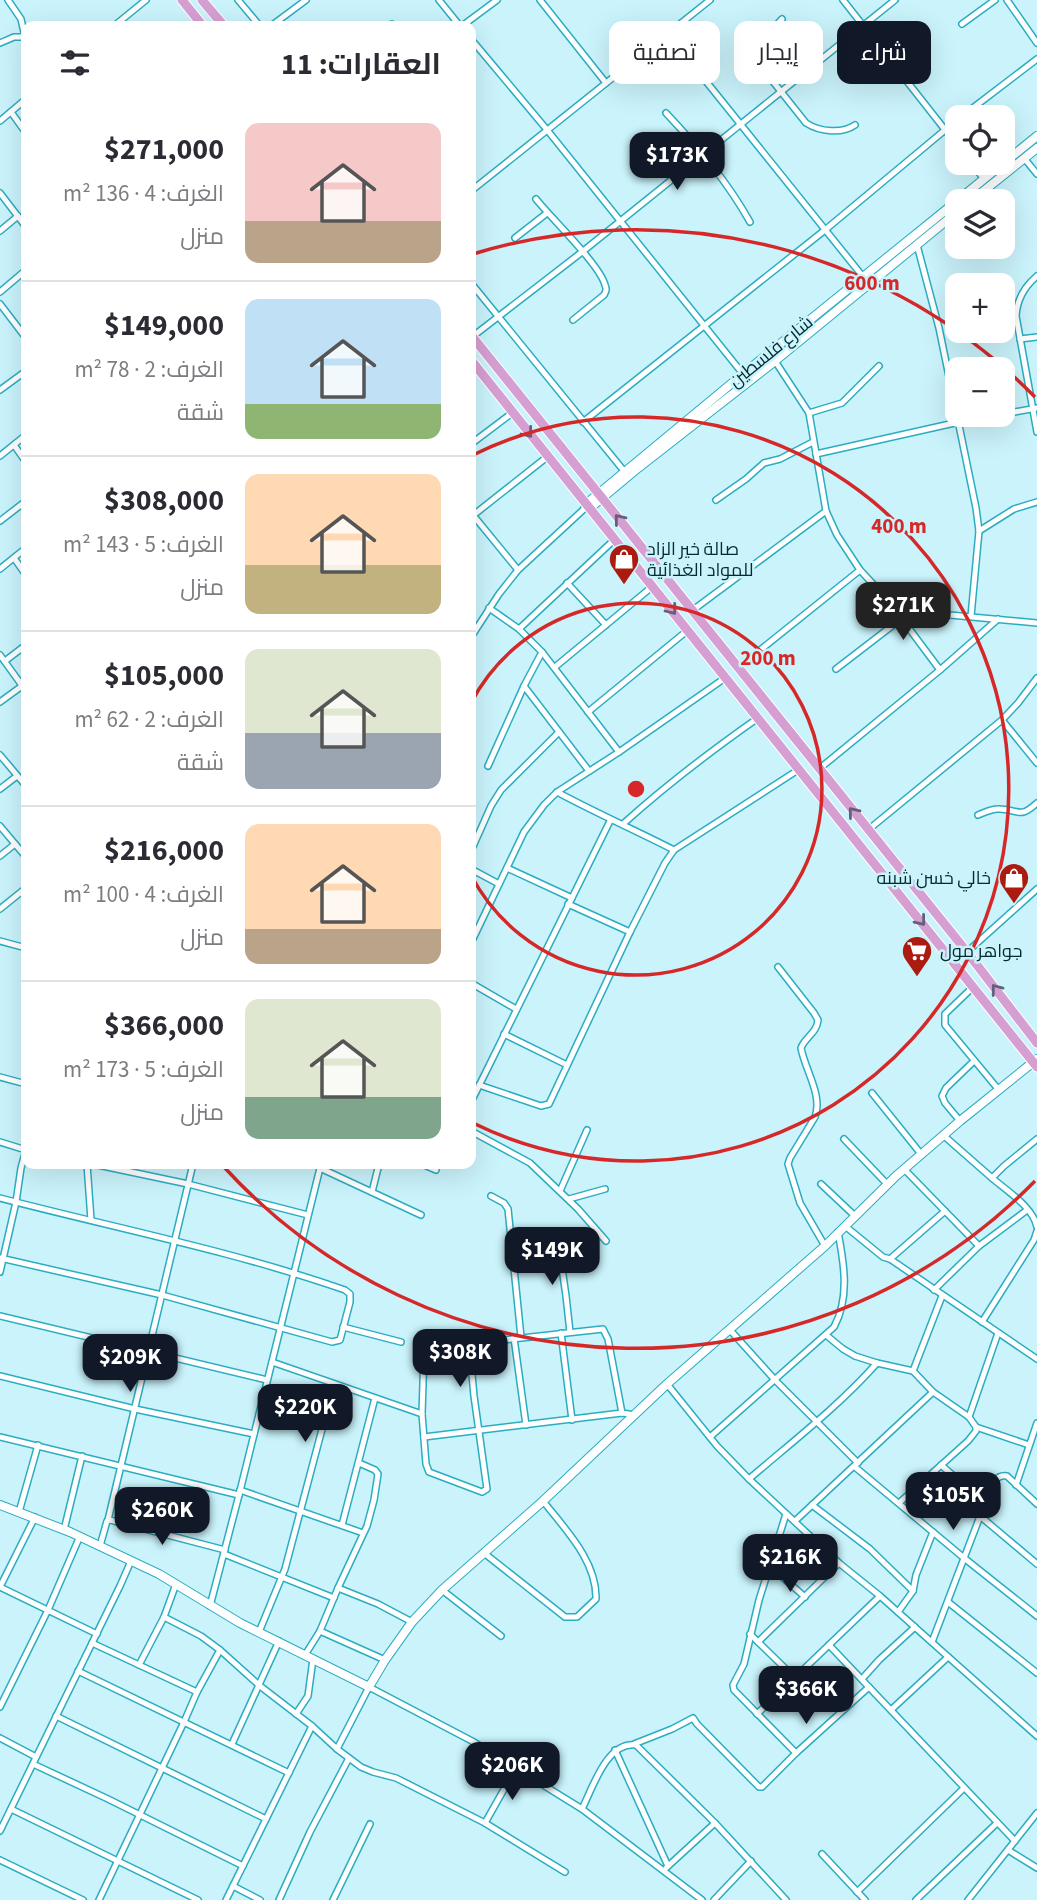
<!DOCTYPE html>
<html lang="ar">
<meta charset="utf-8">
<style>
:root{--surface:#fff;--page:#f7f7f7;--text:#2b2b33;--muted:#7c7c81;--line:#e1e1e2;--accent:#111827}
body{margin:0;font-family:"Source Sans 3",Cairo,sans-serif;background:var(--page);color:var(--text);direction:rtl;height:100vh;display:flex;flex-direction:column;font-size:26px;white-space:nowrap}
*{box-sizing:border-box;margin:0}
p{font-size:23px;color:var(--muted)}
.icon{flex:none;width:38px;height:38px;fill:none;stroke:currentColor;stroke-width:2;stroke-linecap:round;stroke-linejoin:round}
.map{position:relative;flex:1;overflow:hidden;direction:ltr}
.panel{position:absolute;left:21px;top:21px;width:455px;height:1148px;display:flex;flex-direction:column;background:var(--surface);border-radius:14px;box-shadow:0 7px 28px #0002;direction:rtl}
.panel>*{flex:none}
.guide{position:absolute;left:497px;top:21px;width:434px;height:63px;direction:rtl;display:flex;gap:14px}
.controls{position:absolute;left:945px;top:105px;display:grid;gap:14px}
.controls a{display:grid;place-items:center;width:70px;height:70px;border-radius:14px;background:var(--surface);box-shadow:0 7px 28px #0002;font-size:35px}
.price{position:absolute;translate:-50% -60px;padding:0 16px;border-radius:14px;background:var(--accent);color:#fff;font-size:23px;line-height:46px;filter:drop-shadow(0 2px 4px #0008)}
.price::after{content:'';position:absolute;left:50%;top:42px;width:21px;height:16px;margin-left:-10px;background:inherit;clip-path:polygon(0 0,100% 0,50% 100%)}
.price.selected{background:#222;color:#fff}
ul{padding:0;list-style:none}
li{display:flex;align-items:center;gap:21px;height:175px;padding:0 35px}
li+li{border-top:2px solid var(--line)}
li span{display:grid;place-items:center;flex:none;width:196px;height:140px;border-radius:14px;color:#555}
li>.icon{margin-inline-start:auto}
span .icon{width:84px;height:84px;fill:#fffc;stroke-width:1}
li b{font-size:30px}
h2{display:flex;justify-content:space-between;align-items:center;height:84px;padding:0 35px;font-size:30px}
.chip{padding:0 24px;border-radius:14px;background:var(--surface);box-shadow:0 7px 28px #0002;font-size:24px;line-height:63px}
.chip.selected{background:var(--accent);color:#fff}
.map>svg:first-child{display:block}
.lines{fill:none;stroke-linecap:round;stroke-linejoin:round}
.street-casing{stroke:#2badc0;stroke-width:8}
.secondary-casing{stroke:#2badc0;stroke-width:10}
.primary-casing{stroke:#fff;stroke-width:11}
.street{stroke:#fff;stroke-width:5}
.secondary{stroke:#fff;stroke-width:8}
.primary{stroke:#d69fd2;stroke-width:9}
.oneway{stroke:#62607a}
.ring{fill:none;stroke:#d62828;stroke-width:3.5}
.labels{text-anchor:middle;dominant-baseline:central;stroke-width:5;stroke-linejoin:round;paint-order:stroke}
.street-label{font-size:18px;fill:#032c32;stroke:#caf3fb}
.poi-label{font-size:18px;fill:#032c32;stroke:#caf3fb;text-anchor:start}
.centre{fill:#d62828;stroke:#caf3fb;stroke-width:3.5}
.ring-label{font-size:21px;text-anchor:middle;font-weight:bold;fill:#d62828;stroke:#caf3fb;stroke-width:5;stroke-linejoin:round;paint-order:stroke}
</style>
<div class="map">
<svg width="1037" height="1900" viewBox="0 0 1037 1900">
<rect width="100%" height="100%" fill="#caf3fb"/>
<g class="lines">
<g class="street-casing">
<g id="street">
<polyline points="8,0 21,19 25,37"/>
<polyline points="238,0 260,26"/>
<polyline points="439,0 460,26"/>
<polyline points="540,0 606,83"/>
<polyline points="843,0 957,145"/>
<polyline points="1007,0 1037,43"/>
<path d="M782 19 758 45 755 53 759 64 806 123C820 132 842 134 855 125"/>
<polyline points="962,24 995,0"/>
<polyline points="114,26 146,0"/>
<polyline points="271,26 306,0"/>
<polyline points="386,26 392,24 396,26"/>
<polyline points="462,26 497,0"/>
<polyline points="668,34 864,278"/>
<polyline points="471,39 548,131 743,374"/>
<polyline points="0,43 14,37 26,37"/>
<polyline points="11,112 26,133"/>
<path d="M666 113C698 147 727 181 750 222"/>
<polyline points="961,117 1037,59"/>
<polyline points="0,121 26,99"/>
<polyline points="1024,158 1037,174"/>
<polyline points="971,163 984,179"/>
<polyline points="471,191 710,0"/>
<polyline points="0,193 26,227"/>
<path d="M536 199C551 218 600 265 605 285 607 290 606 291 604 295L573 320"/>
<polyline points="0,231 18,216"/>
<polyline points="515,238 547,213"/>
<polyline points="917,245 939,328 976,508 979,531 971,616"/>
<path d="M1037 276C1024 287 1017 299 1016 316L1037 432"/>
<polyline points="471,283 624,471"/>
<polyline points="0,292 26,270"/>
<polyline points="0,304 26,338"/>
<polyline points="472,337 582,252 895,0"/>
<polyline points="1020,339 1037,337"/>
<polyline points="775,361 809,413 826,511 837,535 860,570 887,599 939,614 1037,623"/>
<polyline points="0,390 26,371"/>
<polyline points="809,413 842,403 879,366"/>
<polyline points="1003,414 1037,408"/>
<polyline points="583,422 825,230 957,120"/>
<polyline points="471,444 512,413"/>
<polyline points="14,445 26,462"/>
<polyline points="816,454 959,422 999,415"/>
<polyline points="0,456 26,435"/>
<polyline points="716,500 746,479 764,463 780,459 813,442"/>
<polyline points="473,515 518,570"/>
<polyline points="471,517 547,457"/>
<polyline points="0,521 26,501"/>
<polyline points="979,531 1014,509 1037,502"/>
<polyline points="14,558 26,575"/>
<polyline points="0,569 26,548"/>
<polyline points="567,583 606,625"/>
<polyline points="887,599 940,670"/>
<polyline points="489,608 519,629 542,652 619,752"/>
<polyline points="693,610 826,511"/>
<polyline points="519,629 615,539"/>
<polyline points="471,637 499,594 518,570 583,510 586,504"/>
<polyline points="0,655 26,691"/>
<polyline points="5,661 26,645"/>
<polyline points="555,667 653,586"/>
<polyline points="739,667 860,570"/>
<polyline points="836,669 901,619"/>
<polyline points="524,686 589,771"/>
<polyline points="0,702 22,686"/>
<polyline points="588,712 688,630"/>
<polyline points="1002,720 1037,763"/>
<polyline points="0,755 26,786"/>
<polyline points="488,766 524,686 542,652"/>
<polyline points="819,769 940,670 998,619"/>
<polyline points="0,789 17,776"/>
<path d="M557 792C596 813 635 830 674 850"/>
<path d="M978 815C986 812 992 808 1000 809 1021 810 1019 819 1037 803"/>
<path d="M623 824C665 786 711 751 758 718"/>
<polyline points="0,826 26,857"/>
<polyline points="868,830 1002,720 1018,703 1037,678"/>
<polyline points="471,851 491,806 501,790 559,732"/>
<polyline points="0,856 15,844"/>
<polyline points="507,868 572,898"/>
<polyline points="471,869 499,884"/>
<polyline points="568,904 630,932"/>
<polyline points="0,909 26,888"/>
<polyline points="0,941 26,948"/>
<polyline points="471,943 524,832 544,805 557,792 619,752 725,678"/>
<polyline points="967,952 1037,889"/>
<path d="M778 967 814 1013 818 1020C817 1033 805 1037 801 1048 805 1070 823 1095 815 1117L790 1158 788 1164 800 1203 825 1246"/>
<polyline points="471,983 516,1009"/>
<polyline points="973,987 945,1014 945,1025 998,1089"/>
<polyline points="504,1034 567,1065"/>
<polyline points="0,1077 26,1084"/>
<polyline points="479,1085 541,1106 549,1104 630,932 665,863 674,850 798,770"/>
<polyline points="872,1093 921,1154"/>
<polyline points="471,1102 610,821"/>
<polyline points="960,1121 945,1103 942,1096 946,1088 974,1061"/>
<polyline points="471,1131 530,1163 578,1209 606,1241"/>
<polyline points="943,1135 992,1178"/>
<polyline points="844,1139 887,1184"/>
<path d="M1037 1139 1004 1166 992 1178C1007 1191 1033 1207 1037 1227"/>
<polyline points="0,1142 26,1150"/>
<polyline points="87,1164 91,1220"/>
<polyline points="93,1164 188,1184 308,1215"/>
<polyline points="422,1164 436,1170"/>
<polyline points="320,1168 421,1215"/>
<polyline points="904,1169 979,1246 934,1290"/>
<polyline points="821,1184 855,1216"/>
<polyline points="560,1191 587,1130"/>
<polyline points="372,1192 379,1164"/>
<polyline points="491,1196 504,1203 508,1209 521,1337"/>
<path d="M0 1198C115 1228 233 1251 345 1290L350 1294V1302L340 1340 332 1342 162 1295 0 1258"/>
<polyline points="569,1199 605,1189"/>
<polyline points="845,1226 883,1257 890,1259 1037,1359"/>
<polyline points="558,1240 566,1296 570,1332"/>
<polyline points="979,1246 1027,1210"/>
<polyline points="890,1259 945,1211"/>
<polyline points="0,1272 16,1202 21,1168 26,1150"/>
<polyline points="0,1316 267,1380"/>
<polyline points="982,1322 1034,1240 1037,1231"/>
<polyline points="343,1327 401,1342"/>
<polyline points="730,1330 775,1380 858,1463"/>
<polyline points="561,1333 572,1420"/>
<polyline points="826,1335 843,1349 855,1356 877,1363 913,1371 933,1392 969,1417 976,1427 1029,1445"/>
<polyline points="514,1338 526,1425"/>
<polyline points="469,1343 474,1396 487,1489 482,1492 429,1472 426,1464 422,1414 424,1353 432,1348 603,1329 608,1339 622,1413"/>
<polyline points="272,1362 422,1414"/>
<polyline points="913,1371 942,1296"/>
<polyline points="0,1376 135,1409 254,1434"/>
<polyline points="667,1384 717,1446 749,1479 839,1563 880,1596 1037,1736"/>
<polyline points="969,1417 998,1333"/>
<polyline points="0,1437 239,1495"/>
<polyline points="424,1437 622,1413 635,1415"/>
<path d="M710 1437 834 1327C850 1298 844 1263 838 1232"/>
<polyline points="941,1465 985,1503"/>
<polyline points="855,1467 964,1558 1037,1616"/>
<path d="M749 1479C792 1442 839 1406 877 1363"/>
<polyline points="1016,1485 1037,1423"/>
<polyline points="240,1490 363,1533"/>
<polyline points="899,1503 968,1441 976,1431 976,1427"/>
<polyline points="812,1505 870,1549 913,1591"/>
<polyline points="19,1512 38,1445"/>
<polyline points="786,1514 759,1600 744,1664 733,1685 734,1690 796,1753"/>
<polyline points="980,1516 1037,1564"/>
<polyline points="108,1520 193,1164"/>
<polyline points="795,1521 933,1392"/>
<polyline points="342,1525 375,1398"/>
<polyline points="64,1530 82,1456"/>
<polyline points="100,1546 107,1521 110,1520 225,1550"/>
<path d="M484 1553 565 1617H577L596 1599C597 1561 565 1529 543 1501"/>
<polyline points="224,1554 334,1598"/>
<polyline points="771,1567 805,1597"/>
<polyline points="0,1587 97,1634"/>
<polyline points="0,1587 35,1517"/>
<polyline points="338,1588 378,1604 412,1622"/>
<polyline points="442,1590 501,1636"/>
<polyline points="948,1602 1037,1673"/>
<polyline points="210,1606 239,1495 321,1164"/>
<polyline points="898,1612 913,1591 916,1575 933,1532"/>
<polyline points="164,1617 201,1636 220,1650 260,1686 312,1726 337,1749 361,1767 373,1772 396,1778 485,1823 565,1872"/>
<polyline points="320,1631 385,1660"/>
<polyline points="259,1632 285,1569 334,1384"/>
<polyline points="750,1634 795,1678"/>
<polyline points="758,1642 839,1563"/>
<path d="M932 1642 987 1498C991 1488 994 1474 1007 1476L1037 1504"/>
<polyline points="92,1643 197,1692"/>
<polyline points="829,1645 1015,1841"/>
<polyline points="305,1655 320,1631 338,1588 367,1526 374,1500 378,1474 375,1470 359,1463"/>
<polyline points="139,1665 164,1617 176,1584"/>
<polyline points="78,1671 289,1773"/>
<polyline points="862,1679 879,1660 915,1627"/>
<polyline points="0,1707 48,1610 80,1536"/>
<polyline points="891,1710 948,1657"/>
<polyline points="296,1714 308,1696 313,1659"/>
<polyline points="757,1714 880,1596"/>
<polyline points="56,1716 266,1819"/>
<polyline points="0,1738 36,1757"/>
<polyline points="232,1744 279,1641"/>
<polyline points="634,1744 672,1729 693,1718 697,1724 759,1787 762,1787 796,1753 869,1687"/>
<polyline points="337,1749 369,1687 472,1741 582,1809 702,1900"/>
<polyline points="615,1750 668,1866"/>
<polyline points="33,1764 108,1799 243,1866"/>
<polyline points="11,1809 198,1900"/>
<path d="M582 1809C593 1787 607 1741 636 1745L715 1823 786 1900"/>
<polyline points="485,1823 516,1768"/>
<polyline points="0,1831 120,1586 131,1561"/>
<polyline points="1008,1850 1037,1868"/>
<polyline points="822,1854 865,1900"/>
<polyline points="0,1860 83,1900"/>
<polyline points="666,1868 715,1823"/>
<polyline points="233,1886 260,1900"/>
<polyline points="857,1892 964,1788"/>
<polyline points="99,1900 184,1722 197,1692 220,1650"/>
<polyline points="226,1900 312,1726"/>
<polyline points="279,1900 310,1832 349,1758"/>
<polyline points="333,1900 370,1824"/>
<polyline points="714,1900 751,1861"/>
<polyline points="916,1900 997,1823"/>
<polyline points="968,1900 1037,1813"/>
</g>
</g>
<g class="secondary-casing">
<g id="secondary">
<polyline points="957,201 1037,136"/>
<polyline points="971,201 1037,148"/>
<polyline points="586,504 743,374 957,201"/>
<polyline points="590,508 638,468 775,361 957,212"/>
<polyline points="0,1505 70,1532 159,1574 240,1623 369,1687 385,1660 412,1622 442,1590 543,1501 667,1384 825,1246 896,1176 960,1121 1037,1059"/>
</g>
</g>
<g class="primary-casing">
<g id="primary">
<polyline points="182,0 203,26"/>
<polyline points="202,0 224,26"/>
<polyline points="471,335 967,952 1037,1043"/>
<polyline points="471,360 1037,1067"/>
</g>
</g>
<use href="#street" class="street"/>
<use href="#secondary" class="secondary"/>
<use href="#primary" class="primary"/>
</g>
<defs><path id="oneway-chevron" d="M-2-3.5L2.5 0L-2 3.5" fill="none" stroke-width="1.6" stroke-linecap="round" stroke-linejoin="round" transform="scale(1.75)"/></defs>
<g class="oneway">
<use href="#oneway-chevron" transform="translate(528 433) rotate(52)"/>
<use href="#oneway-chevron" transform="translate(619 519) rotate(-129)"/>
<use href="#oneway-chevron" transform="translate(672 610) rotate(52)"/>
<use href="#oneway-chevron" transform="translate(853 812) rotate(-129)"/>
<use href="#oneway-chevron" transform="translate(921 921) rotate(51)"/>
<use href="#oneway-chevron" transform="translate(996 989) rotate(-127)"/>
</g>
<g class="ring">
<path d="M471 703A186 186 0 1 1 471 875"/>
<path d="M473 455A372 372 0 1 1 473 1123"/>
<path d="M1035 1181A559 559 0 0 1 224 1167M473 254A559 559 0 0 1 1035 397"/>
</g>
<defs>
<g id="shop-pin" transform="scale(1.575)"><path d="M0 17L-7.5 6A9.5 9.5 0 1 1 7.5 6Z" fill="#ac1b0f" stroke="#caf3fb"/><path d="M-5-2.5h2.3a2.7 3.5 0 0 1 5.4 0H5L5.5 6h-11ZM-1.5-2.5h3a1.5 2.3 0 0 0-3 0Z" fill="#fff"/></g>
<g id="supermarket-pin" transform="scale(1.575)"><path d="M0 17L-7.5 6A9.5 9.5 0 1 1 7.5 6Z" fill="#ac1b0f" stroke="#caf3fb"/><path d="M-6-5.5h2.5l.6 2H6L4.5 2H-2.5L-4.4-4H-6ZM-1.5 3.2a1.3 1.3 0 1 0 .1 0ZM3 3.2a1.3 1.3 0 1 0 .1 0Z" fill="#fff"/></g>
</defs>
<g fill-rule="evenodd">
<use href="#shop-pin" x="624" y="559"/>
<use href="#shop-pin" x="1014" y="878"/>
<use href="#supermarket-pin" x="917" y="951"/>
</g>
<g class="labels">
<g class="street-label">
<text transform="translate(771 352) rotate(-39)">شارع فلسطين</text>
</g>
<g class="poi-label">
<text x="647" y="549">صالة خير الزاد<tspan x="647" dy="21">للمواد الغذائية</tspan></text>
<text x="991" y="878" text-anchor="end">خالي خسن شبنه</text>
<text x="940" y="951">جواهر مول</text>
</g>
</g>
<circle cx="636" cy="789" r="10" class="centre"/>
<g class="ring-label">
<text x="872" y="290">600 m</text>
<text x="899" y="533">400 m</text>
<text x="768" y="665">200 m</text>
</g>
</svg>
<div class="controls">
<a><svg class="icon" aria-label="locate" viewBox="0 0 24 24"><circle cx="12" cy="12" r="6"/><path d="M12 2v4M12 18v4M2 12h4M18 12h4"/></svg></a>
<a><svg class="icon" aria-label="layers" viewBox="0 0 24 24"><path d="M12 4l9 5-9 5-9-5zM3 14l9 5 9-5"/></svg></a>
<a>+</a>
<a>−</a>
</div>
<b class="price" style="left:677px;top:192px">$173K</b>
<b class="price selected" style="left:903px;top:642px">$271K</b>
<b class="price" style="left:552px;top:1287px">$149K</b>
<b class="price" style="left:460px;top:1389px">$308K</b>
<b class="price" style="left:130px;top:1394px">$209K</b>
<b class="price" style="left:305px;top:1444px">$220K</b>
<b class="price" style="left:953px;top:1532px">$105K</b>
<b class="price" style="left:162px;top:1547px">$260K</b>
<b class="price" style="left:790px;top:1594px">$216K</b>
<b class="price" style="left:806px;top:1726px">$366K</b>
<b class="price" style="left:512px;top:1802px">$206K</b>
<div class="guide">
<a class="chip selected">شراء</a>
<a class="chip">إيجار</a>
<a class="chip">تصفية</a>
</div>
<section class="panel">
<h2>العقارات: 11<svg class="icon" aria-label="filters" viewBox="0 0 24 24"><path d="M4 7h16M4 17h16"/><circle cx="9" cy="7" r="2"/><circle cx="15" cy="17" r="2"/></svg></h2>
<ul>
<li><span style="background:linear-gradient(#f6c9c9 70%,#b9a48a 0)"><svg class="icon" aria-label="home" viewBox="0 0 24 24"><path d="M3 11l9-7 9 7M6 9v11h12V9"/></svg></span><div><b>$271,000</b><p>الغرف: 4 · 136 m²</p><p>منزل</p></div></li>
<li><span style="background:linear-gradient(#bfe0f5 75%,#8fb573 0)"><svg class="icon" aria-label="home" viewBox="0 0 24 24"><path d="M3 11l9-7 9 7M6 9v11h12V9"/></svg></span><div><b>$149,000</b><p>الغرف: 2 · 78 m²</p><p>شقة</p></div></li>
<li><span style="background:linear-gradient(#ffd9b3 65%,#c2b280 0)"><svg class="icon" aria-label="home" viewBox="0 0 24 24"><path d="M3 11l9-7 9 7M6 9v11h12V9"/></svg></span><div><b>$308,000</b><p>الغرف: 5 · 143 m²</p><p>منزل</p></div></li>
<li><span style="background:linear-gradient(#dfe7d0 60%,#9aa5b1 0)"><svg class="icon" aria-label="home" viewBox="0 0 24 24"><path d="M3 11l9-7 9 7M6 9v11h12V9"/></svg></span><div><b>$105,000</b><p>الغرف: 2 · 62 m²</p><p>شقة</p></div></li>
<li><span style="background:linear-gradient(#ffd9b3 75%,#b9a48a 0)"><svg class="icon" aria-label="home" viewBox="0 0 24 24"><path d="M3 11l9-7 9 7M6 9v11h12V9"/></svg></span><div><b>$216,000</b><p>الغرف: 4 · 100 m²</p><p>منزل</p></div></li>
<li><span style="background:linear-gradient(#dfe7d0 70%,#7fa58c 0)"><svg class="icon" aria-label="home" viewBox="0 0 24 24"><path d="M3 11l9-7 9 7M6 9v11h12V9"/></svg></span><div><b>$366,000</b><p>الغرف: 5 · 173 m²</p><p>منزل</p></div></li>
</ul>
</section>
</div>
